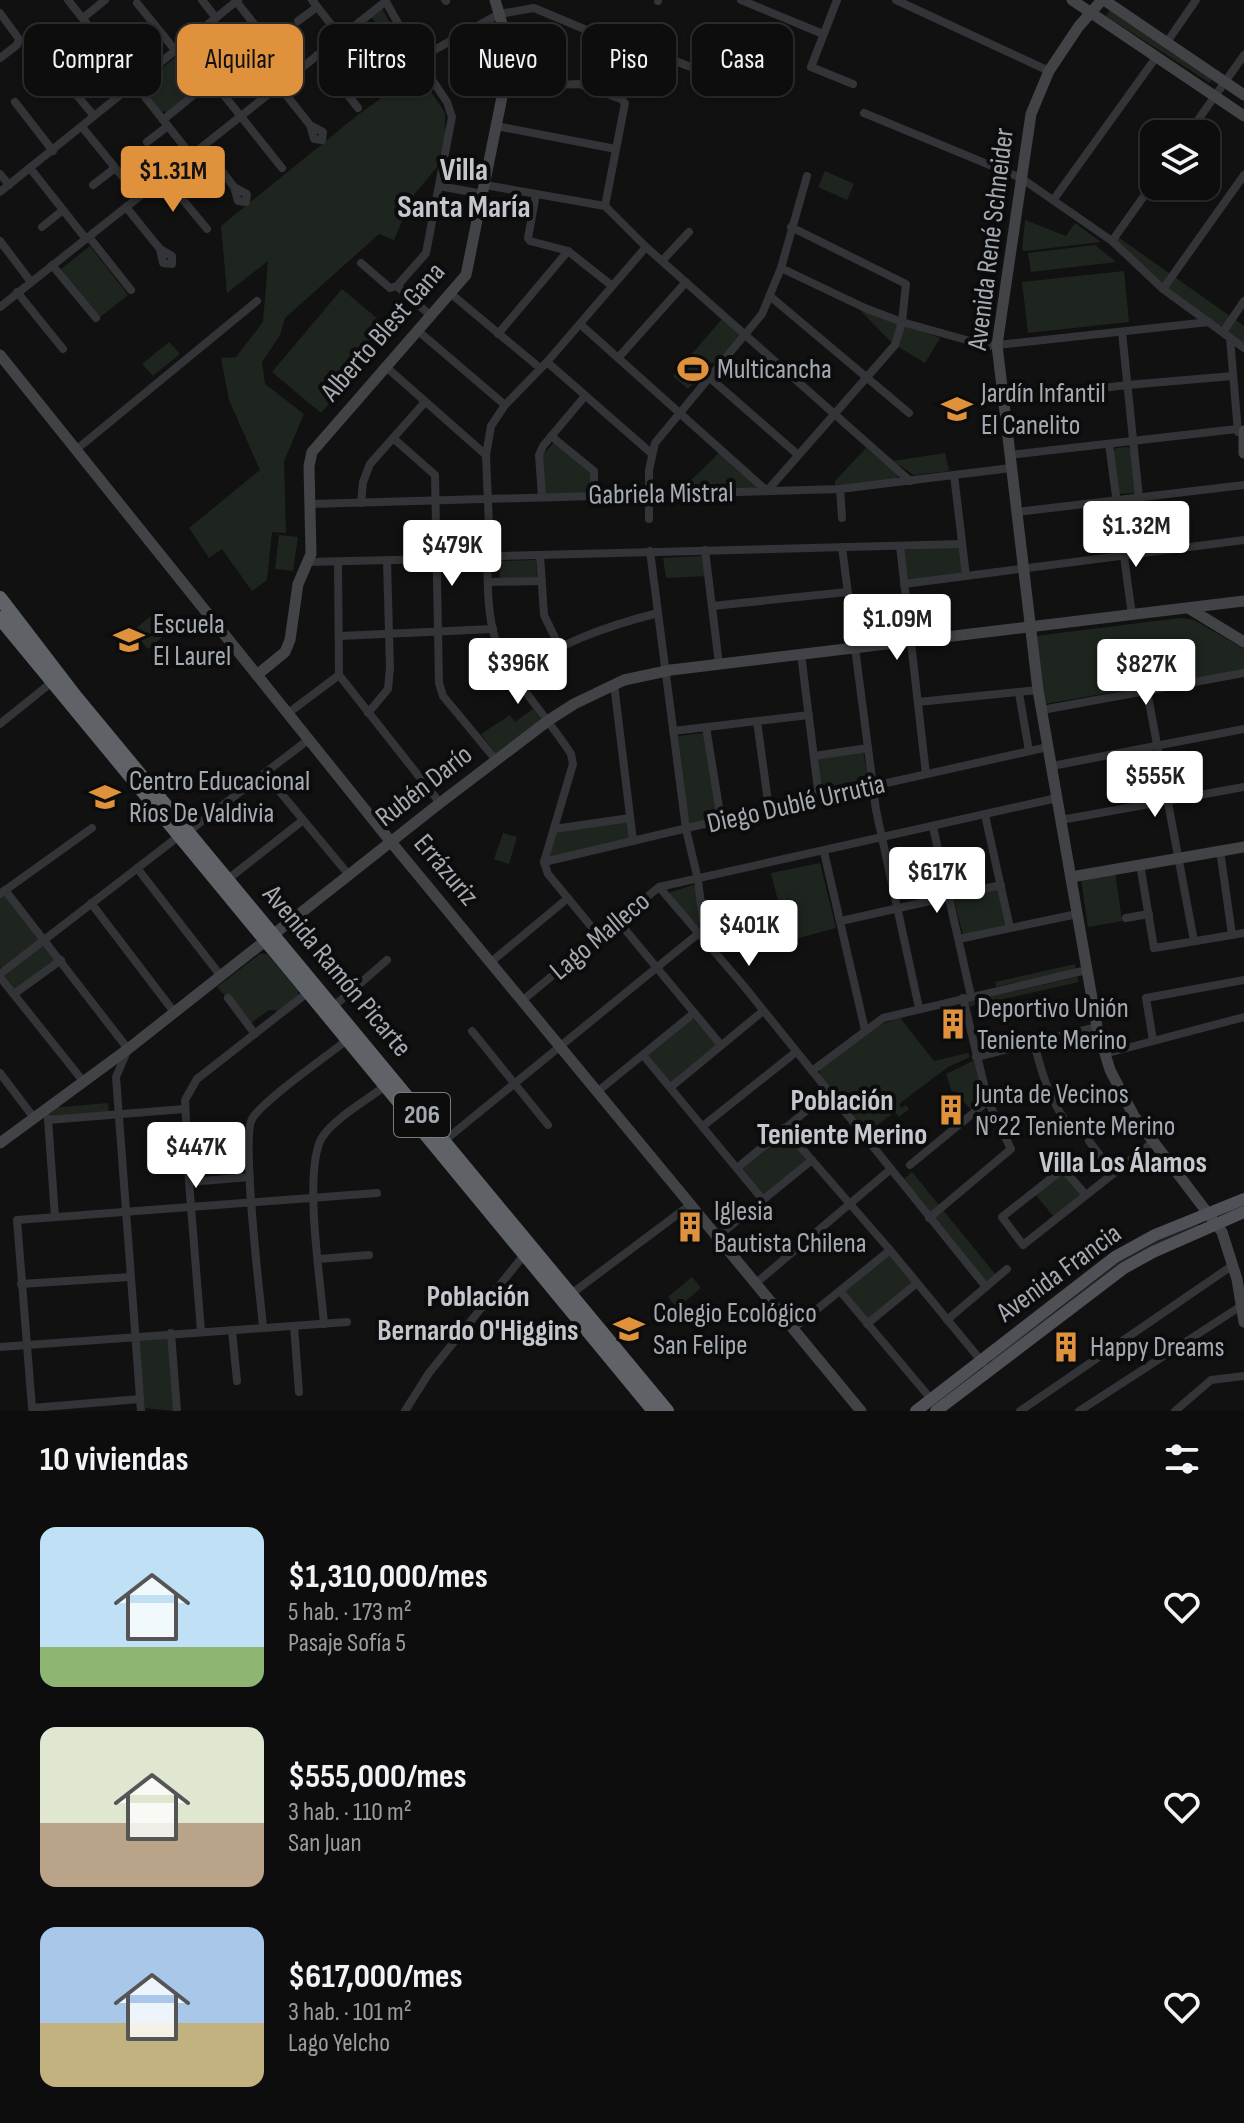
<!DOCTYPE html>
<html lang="es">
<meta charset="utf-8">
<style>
:root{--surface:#0d0d0e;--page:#1b1b1c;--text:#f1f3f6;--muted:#9a9c9e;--line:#2d2d2e;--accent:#e0913b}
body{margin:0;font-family:"Sofia Sans Condensed",sans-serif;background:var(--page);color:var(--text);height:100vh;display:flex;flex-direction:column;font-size:30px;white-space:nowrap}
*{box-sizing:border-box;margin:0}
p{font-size:26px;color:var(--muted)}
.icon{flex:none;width:44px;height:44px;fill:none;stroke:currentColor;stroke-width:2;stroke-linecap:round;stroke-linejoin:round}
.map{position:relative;height:1411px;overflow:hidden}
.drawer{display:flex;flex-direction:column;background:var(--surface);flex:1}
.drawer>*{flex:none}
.banner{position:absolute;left:24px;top:24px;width:800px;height:72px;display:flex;gap:16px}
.fabs{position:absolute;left:1140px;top:120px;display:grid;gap:16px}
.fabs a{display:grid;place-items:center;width:80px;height:80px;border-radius:16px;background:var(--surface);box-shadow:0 2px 6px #0004,0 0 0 2px var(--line);font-size:40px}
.price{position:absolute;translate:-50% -68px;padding:0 18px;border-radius:8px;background:#fff;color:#222;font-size:26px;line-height:52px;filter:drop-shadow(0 2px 4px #0008)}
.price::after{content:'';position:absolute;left:50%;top:48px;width:24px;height:18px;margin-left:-12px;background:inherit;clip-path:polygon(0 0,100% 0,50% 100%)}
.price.current{background:var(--accent);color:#111}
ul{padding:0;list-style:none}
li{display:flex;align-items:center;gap:24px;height:200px;padding:0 40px}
li span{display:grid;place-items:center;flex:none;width:224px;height:160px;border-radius:16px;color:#555}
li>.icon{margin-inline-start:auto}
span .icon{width:96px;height:96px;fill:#fffc;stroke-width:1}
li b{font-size:34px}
h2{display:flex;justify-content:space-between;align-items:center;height:96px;padding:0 40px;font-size:34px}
.tag{padding:0 28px;border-radius:16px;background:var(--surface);box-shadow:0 2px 6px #0004,0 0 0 2px var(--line);font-size:28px;line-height:72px}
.tag.current{background:var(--accent);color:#111}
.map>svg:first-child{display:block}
.green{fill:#1e251e}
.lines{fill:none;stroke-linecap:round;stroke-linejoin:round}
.street{stroke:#323437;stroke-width:8}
.secondary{stroke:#414347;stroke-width:11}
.primary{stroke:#4f5156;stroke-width:12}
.highway{stroke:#5f6368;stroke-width:14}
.labels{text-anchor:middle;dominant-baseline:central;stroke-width:8;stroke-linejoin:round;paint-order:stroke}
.shield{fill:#0c0c0d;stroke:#767b80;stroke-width:2}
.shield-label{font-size:26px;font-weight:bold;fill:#a4aab2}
.street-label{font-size:28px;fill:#a4aab2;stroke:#0c0c0d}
.poi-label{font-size:28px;fill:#a4aab2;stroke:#0c0c0d;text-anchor:start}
.neighbourhood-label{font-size:30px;font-weight:bold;fill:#c4c8ce;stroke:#0c0c0d}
.quarter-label{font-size:32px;font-weight:bold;fill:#c4c8ce;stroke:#0c0c0d}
</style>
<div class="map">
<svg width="1244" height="1411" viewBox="0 0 1244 1411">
<rect width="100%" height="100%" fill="#111112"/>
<g class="green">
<polygon points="382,9 416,66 397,82 368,47 385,34 371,17"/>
<polygon points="1110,10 1212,78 1210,83 1106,16"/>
<polygon points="182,52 186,53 205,76 206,82 167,112 161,111 143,88 143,83"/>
<polygon points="418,72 445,113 445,136 437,167 412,197 394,240 379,234 285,318 280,335 262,362 265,384 304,414 284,461 286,533 272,532 267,580 252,591 222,549 209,558 189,528 260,470 229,400 221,358 236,357 263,322 268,261 227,293 221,226 359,114"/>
<polygon points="825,171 854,184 847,200 818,187"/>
<polygon points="1025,220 1066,236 1075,223 1101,242 1025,251 1022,250"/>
<polygon points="1118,237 1244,326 1244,344 1156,280 1116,240"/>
<polygon points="1095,245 1116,262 1031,272 1028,253"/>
<polygon points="90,246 128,295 99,318 60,270"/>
<polygon points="1124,271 1129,322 1028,333 1022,282"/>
<polygon points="342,289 391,330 321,413 272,372"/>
<polygon points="859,309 940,338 925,363 892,343"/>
<polygon points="722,319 739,334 739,340 717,365 712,362 688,389 673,376"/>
<polygon points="169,342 180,354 153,376 142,364"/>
<polygon points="555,441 591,473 592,493 543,494 542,456"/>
<polygon points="1128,447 1131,450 1136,493 1118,494 1113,453 1116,448"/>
<polygon points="866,448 898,475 896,480 835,486 835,481"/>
<polygon points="720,452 757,484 755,488 682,489"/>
<polygon points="945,453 949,471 914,475 893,461"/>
<polygon points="279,535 298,537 293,571 275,569"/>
<polygon points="959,547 962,574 906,581 903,550"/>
<polygon points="704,556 706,576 666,578 663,558"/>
<polygon points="536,560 537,580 500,581 499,561"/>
<polygon points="159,609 174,627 148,649 133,631"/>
<polygon points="1180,618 1194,620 1244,649 1244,670 1044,704 1035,636"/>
<polygon points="533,709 542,722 497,755 481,734 510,715 515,722"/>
<polygon points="704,733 717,819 689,825 678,736"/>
<polygon points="863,751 869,783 822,793 818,758"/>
<polygon points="628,819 630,840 549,859 557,830"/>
<polygon points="503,833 517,837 509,864 494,859"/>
<polygon points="820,863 836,928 788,941 771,873"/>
<polygon points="1115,872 1122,921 1088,927 1081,879"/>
<polygon points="693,885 695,886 702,924 697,927 668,893"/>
<polygon points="1000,889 1009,926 963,935 954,900"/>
<polygon points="5,893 40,940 2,969 0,966 0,898"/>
<polygon points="45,944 60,963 18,994 4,975"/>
<polygon points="260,954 267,954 298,991 298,998 280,1011 269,1010 251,1023 217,987"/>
<polygon points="1075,964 1076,969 996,987 995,982"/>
<polygon points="1077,977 1079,982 968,1007 968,1002"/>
<polygon points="693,1018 717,1045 671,1083 647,1056"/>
<polygon points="900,1018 934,1061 968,1053 970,1057 948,1067 899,1104 901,1108 906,1105 909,1109 899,1117 895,1112 876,1126 862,1126 820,1075 820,1069 882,1024"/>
<polygon points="975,1060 985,1100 972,1111 955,1091 952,1092 946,1074"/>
<polygon points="108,1103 109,1113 51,1118 50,1108"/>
<polygon points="784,1131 806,1158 806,1163 764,1197 740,1168"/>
<polygon points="912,1172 996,1275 986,1282 903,1180"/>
<polygon points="1063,1173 1082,1195 1054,1217 1035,1194"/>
<polygon points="1196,1222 1199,1225 993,1362 991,1360 1059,1305 1134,1250"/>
<polygon points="890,1253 914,1283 866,1321 843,1291"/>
<polygon points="692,1277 701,1288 677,1308 668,1297"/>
<polygon points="169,1336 174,1411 145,1408 138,1338"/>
</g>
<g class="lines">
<g class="street">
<polyline points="68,0 191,155"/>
<polyline points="202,0 216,18"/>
<polyline points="312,0 340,36"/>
<polyline points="385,0 418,59 447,102 452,117 426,253 397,286"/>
<polyline points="445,0 446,1"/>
<polyline points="741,0 823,34"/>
<polyline points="837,0 811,67 853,84"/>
<polyline points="896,0 1049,71"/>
<polyline points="236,1 293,74"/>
<polyline points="658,1 658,0"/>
<polyline points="137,3 175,50"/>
<polyline points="0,13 19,39 17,45 0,58"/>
<polyline points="83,18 105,0"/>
<polyline points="298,21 317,7"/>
<polyline points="349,29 388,80"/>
<polyline points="1167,42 1196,0"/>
<polyline points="183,44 282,168"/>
<polyline points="317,55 358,108"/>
<polyline points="418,59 499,14 534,8 632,49 650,51 706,73"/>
<polyline points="249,61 270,44"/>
<polyline points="52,65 94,116"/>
<polyline points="279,86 310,125 314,139 322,140 323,132 310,125"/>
<polyline points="505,87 579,84 621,99 625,103 605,206"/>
<polyline points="15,102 53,151"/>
<polyline points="864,113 1021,178 1112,241 1163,289 1244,348"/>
<polyline points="163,120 212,80"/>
<polyline points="496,126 616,149"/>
<polyline points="82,127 139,197"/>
<polyline points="1188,134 1244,55"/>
<polyline points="147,142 168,126"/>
<polyline points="203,146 234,187 238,201 246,202 247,194 234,187"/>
<polyline points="30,168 86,239"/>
<polyline points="0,174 9,185"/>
<polyline points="164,177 207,229"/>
<polyline points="93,185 115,168"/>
<polyline points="485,185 605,206 646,247 910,481"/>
<polyline points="439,186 483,194"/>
<polyline points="0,192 238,0"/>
<polyline points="536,194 528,238 530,241 568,251 611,285"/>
<polyline points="1054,199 1157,56"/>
<polyline points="126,207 160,249 163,263 172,264 172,256 160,249"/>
<polyline points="42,227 63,210"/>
<polyline points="89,237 131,290"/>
<polyline points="0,241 31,282"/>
<polyline points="1112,241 1154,182"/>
<polyline points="662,261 689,232"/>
<polyline points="361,263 390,288 397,286 430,315"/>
<polyline points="52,265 96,318"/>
<polyline points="781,268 865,308 902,322 988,346 1209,322"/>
<polyline points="1163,289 1244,175"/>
<polyline points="17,292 63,349"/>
<polyline points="450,293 540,368"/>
<polyline points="771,297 909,413"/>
<polyline points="0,307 386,1"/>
<polyline points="580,324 767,491 895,345 902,322 906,284 791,227"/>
<polyline points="417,330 505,405"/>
<polyline points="1122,332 1139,498"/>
<polyline points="1223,332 1244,301"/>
<polyline points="498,334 568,251"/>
<polyline points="1230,338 1238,432"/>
<polyline points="618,358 686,282"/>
<polyline points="547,362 651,453"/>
<polyline points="385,366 486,455"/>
<polyline points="710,378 797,454"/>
<polyline points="1003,400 1127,385 1233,376"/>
<polyline points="551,436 594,471 594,496"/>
<polyline points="393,438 435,475 439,683 443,696 496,760"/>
<polyline points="1109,444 1132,616"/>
<polyline points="77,449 257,301"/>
<polyline points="1010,455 1237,429"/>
<polyline points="954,475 966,576"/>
<polyline points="840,489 842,518"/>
<polyline points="542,497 539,455 543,446 585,396"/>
<polyline points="361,503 363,482 370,464 425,402"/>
<polyline points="310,504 840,489 1011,468"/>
<polyline points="1017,512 1244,485"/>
<polyline points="649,519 649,470 655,443 762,314 781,268 807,176"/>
<polyline points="489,526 486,455 491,426 505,405 547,362 646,247"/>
<polyline points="900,546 926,774"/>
<polyline points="842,547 876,810 919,1008"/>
<polyline points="705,550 719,664"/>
<polyline points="540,555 544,615 559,646"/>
<path d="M487 556C488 583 487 612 495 638 507 675 549 719 571 754L573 764 544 862"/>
<polyline points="463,557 962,544"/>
<polyline points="307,562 436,559"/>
<polyline points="338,563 339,675"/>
<polyline points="488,582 542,581"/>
<polyline points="904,584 1244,540"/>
<polyline points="712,606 847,592"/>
<polyline points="340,636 493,629"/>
<polyline points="801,654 819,798"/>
<path d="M514 672C566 642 599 628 658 613"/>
<polyline points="339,675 440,803"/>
<polyline points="614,684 633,841"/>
<polyline points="1147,691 1194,941"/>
<polyline points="1019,693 1029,751"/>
<polyline points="918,702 1038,690"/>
<polyline points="1042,710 1244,673"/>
<polyline points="368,713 388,689 390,668 387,561"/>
<polyline points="287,714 339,675"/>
<polyline points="757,721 769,809"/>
<polyline points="0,724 52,682"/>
<polyline points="706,727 721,820"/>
<polyline points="673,731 809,715"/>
<polyline points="814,756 868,748"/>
<polyline points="1052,766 1244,729"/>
<polyline points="265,774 349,875"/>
<polyline points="985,815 1010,928"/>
<polyline points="1061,820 1244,787"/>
<polyline points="933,827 971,996"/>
<polyline points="554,829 630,818"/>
<polyline points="189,831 308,740"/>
<polyline points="1220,850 1232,935"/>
<polyline points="824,852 865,1030"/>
<polyline points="544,862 721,820 1048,747"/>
<polyline points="544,862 548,874 599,936"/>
<polyline points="1140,864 1154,948 1244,933"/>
<polyline points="137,868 220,975"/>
<polyline points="228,879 302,821"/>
<polyline points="659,887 743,985 986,1287"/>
<polyline points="5,890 128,1049 116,1077 141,1411"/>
<polyline points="0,894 92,828"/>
<polyline points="91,903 174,1012"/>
<polyline points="1126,918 1149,914"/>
<polyline points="618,921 721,1045"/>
<polyline points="841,921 1001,885"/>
<polyline points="959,939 1077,914"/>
<polyline points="491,962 568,898"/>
<polyline points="0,974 179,836"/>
<polyline points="0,977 83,1081"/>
<polyline points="14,994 61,960"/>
<polyline points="228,998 255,1034"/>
<polyline points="523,1000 659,887 1057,798"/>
<polyline points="333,1007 387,960"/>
<polyline points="472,1031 548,1125"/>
<polyline points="1153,1040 1146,998 1244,980"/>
<path d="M1034 1042C1043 1080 1051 1102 1074 1134"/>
<polyline points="1104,1054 1244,1017"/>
<polyline points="643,1055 763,1200"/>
<polyline points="976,1057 1097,1027"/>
<polyline points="812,1071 883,1018 1087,970"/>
<polyline points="0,1073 34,1118"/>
<polyline points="671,1087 763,1011"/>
<polyline points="597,1092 694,1013"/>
<polyline points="48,1118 55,1217"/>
<polyline points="48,1120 184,1109"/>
<polyline points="703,1126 796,1052"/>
<polyline points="784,1128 890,1250 983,1363"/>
<polyline points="444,1141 704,929 698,880 686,829 650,551"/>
<polyline points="1089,1141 1113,1173"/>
<polyline points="910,1165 988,1101"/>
<polyline points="737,1168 829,1092"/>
<polyline points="189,1182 250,1177"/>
<polyline points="1086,1195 1063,1169 1002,1217 1023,1245 1152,1143"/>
<polyline points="929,1218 1011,1149 988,1101 963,998"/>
<polyline points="717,1237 812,1160"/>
<polyline points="319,1259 369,1255"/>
<polyline points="756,1283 891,1169"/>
<polyline points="21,1284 130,1277"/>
<polyline points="840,1291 931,1399"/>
<polyline points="571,1294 690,1205"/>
<polyline points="947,1320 1007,1269"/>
<path d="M324 1324C321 1284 302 1166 323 1136 335 1118 367 1100 385 1086"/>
<polyline points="867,1324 917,1283"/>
<polyline points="294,1326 299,1392"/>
<path d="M263 1327C260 1294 241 1139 252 1119 262 1101 327 1056 347 1040"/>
<polyline points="794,1328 890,1250"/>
<polyline points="232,1330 237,1381"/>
<polyline points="201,1331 189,1182 185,1100 197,1079 307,993"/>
<polyline points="171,1333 177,1411"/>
<polyline points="0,1347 347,1322"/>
<polyline points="140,1399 32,1408 17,1220 377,1193"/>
<polyline points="405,1411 429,1373 524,1255"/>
<polyline points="1020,1411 1233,1265"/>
<polyline points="1079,1411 1241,1306"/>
<polyline points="1175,1411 1211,1380 1244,1376"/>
</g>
<g class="secondary">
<polyline points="1072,0 1244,116"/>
<polyline points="1102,0 1079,26 1049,71 1031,114 997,345 1038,690 1097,1027 1110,1070 1134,1116 1222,1232 1237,1279 1244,1322"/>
<polyline points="1104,0 1244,95"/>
<polyline points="0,355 391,842 861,1411"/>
<polyline points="1244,431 1244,453"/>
<polyline points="1190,609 1244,642"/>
<polyline points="257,675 285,652 290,640 298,584 311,554 309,466 312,452 466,275 507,72 506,37 495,0"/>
<polyline points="1071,877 1244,847"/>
<polyline points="0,1143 128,1049 440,803 549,720 574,704 624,680 671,670 1244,601"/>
</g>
<g class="primary">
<polyline points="916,1411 1115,1257 1155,1235 1244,1199"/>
<polyline points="936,1411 1124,1268 1153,1252 1244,1212"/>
</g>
<g class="highway">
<polyline points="0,598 75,696 667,1411"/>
<polyline points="0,618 654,1411"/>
</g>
</g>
<defs>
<g id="stadium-bare" transform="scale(2.4)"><path d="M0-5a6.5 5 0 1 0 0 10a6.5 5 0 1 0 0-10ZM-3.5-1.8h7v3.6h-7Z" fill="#e0913b" stroke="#0c0c0d" stroke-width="2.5" paint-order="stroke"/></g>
<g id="school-bare" transform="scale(2.4)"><path d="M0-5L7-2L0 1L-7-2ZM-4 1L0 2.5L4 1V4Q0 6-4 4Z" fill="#e0913b" stroke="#0c0c0d" stroke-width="2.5" paint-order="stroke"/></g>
<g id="building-bare" transform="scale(2.4)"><path d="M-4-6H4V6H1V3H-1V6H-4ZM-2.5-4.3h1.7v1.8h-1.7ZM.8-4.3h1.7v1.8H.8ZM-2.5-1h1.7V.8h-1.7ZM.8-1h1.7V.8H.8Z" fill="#e0913b" stroke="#0c0c0d" stroke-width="2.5" paint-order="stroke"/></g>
</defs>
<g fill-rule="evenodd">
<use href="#stadium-bare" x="693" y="369"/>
<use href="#school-bare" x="957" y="409"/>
<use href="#school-bare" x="129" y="640"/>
<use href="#school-bare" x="105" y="797"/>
<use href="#building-bare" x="953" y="1024"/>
<use href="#building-bare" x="951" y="1110"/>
<use href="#building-bare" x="690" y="1227"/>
<use href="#school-bare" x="629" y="1329"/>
<use href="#building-bare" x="1066" y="1347"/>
</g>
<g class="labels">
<rect class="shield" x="394" y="1093" width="56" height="44" rx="6"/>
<g class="shield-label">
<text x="422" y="1115">206</text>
</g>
<g class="street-label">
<text transform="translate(991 239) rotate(-83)">Avenida René Schneider</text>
<text transform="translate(383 332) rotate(-49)">Alberto Blest Gana</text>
<text transform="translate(661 494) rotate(-1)">Gabriela Mistral</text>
<text transform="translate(424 786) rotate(-38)">Rubén Darío</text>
<text transform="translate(796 804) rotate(-13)">Diego Dublé Urrutia</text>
<text transform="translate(446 870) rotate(50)">Errázuriz</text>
<text transform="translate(600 936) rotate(-40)">Lago Malleco</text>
<text transform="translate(337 971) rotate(50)">Avenida Ramón Picarte</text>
<text transform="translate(1059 1273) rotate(-36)">Avenida Francia</text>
</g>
<g class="poi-label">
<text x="717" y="369">Multicancha</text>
<text x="981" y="393">Jardín Infantil<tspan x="981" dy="32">El Canelito</tspan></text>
<text x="153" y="624">Escuela<tspan x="153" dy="32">El Laurel</tspan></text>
<text x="129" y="781">Centro Educacional<tspan x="129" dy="32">Ríos De Valdivia</tspan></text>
<text x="977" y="1008">Deportivo Unión<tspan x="977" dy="32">Teniente Merino</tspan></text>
<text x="975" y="1094">Junta de Vecinos<tspan x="975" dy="32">N°22 Teniente Merino</tspan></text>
<text x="714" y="1211">Iglesia<tspan x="714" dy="32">Bautista Chilena</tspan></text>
<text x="653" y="1313">Colegio Ecológico<tspan x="653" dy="32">San Felipe</tspan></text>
<text x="1090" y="1347">Happy Dreams</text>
</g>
<g class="neighbourhood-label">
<text x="842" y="1101">Población<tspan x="842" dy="34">Teniente Merino</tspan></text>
<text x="1123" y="1163">Villa Los Álamos</text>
<text x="478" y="1297">Población<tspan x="478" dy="34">Bernardo O'Higgins</tspan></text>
</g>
<g class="quarter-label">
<text x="464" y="170">Villa<tspan x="464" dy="37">Santa María</tspan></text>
</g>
</g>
</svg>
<div class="fabs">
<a><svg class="icon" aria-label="layers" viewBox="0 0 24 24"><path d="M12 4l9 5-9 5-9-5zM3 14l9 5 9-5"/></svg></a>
</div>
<b class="price current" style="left:173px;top:214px">$1.31M</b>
<b class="price" style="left:1136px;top:569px">$1.32M</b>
<b class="price" style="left:452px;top:588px">$479K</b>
<b class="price" style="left:897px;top:662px">$1.09M</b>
<b class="price" style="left:518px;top:706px">$396K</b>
<b class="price" style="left:1146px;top:707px">$827K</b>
<b class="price" style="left:1155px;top:819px">$555K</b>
<b class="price" style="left:937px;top:915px">$617K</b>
<b class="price" style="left:749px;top:968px">$401K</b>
<b class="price" style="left:196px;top:1190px">$447K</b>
<div class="banner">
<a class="tag">Comprar</a>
<a class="tag current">Alquilar</a>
<a class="tag">Filtros</a>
<a class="tag">Nuevo</a>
<a class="tag">Piso</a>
<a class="tag">Casa</a>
</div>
</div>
<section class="drawer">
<h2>10 viviendas<svg class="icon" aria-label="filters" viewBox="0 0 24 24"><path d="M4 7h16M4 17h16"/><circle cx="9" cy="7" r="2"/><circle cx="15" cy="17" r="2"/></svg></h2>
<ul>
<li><span style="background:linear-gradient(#bfe0f5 75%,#8fb573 0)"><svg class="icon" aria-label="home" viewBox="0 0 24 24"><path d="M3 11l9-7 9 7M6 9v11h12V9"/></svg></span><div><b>$1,310,000/mes</b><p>5 hab. · 173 m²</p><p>Pasaje Sofía 5</p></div><svg class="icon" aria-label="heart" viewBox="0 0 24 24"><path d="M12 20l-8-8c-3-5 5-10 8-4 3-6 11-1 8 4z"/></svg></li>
<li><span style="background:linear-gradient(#dfe7d0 60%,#b9a48a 0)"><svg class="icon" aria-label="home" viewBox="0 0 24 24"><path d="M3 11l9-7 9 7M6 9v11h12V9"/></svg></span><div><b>$555,000/mes</b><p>3 hab. · 110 m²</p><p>San Juan</p></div><svg class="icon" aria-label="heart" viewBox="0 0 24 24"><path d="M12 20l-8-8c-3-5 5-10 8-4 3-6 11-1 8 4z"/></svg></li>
<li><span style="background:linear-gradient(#a9c7e8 60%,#c2b280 0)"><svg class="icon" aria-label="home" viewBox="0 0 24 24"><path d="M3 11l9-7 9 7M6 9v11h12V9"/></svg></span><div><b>$617,000/mes</b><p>3 hab. · 101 m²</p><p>Lago Yelcho</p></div><svg class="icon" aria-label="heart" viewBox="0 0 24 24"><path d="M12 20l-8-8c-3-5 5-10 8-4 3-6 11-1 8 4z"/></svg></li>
</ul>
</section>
